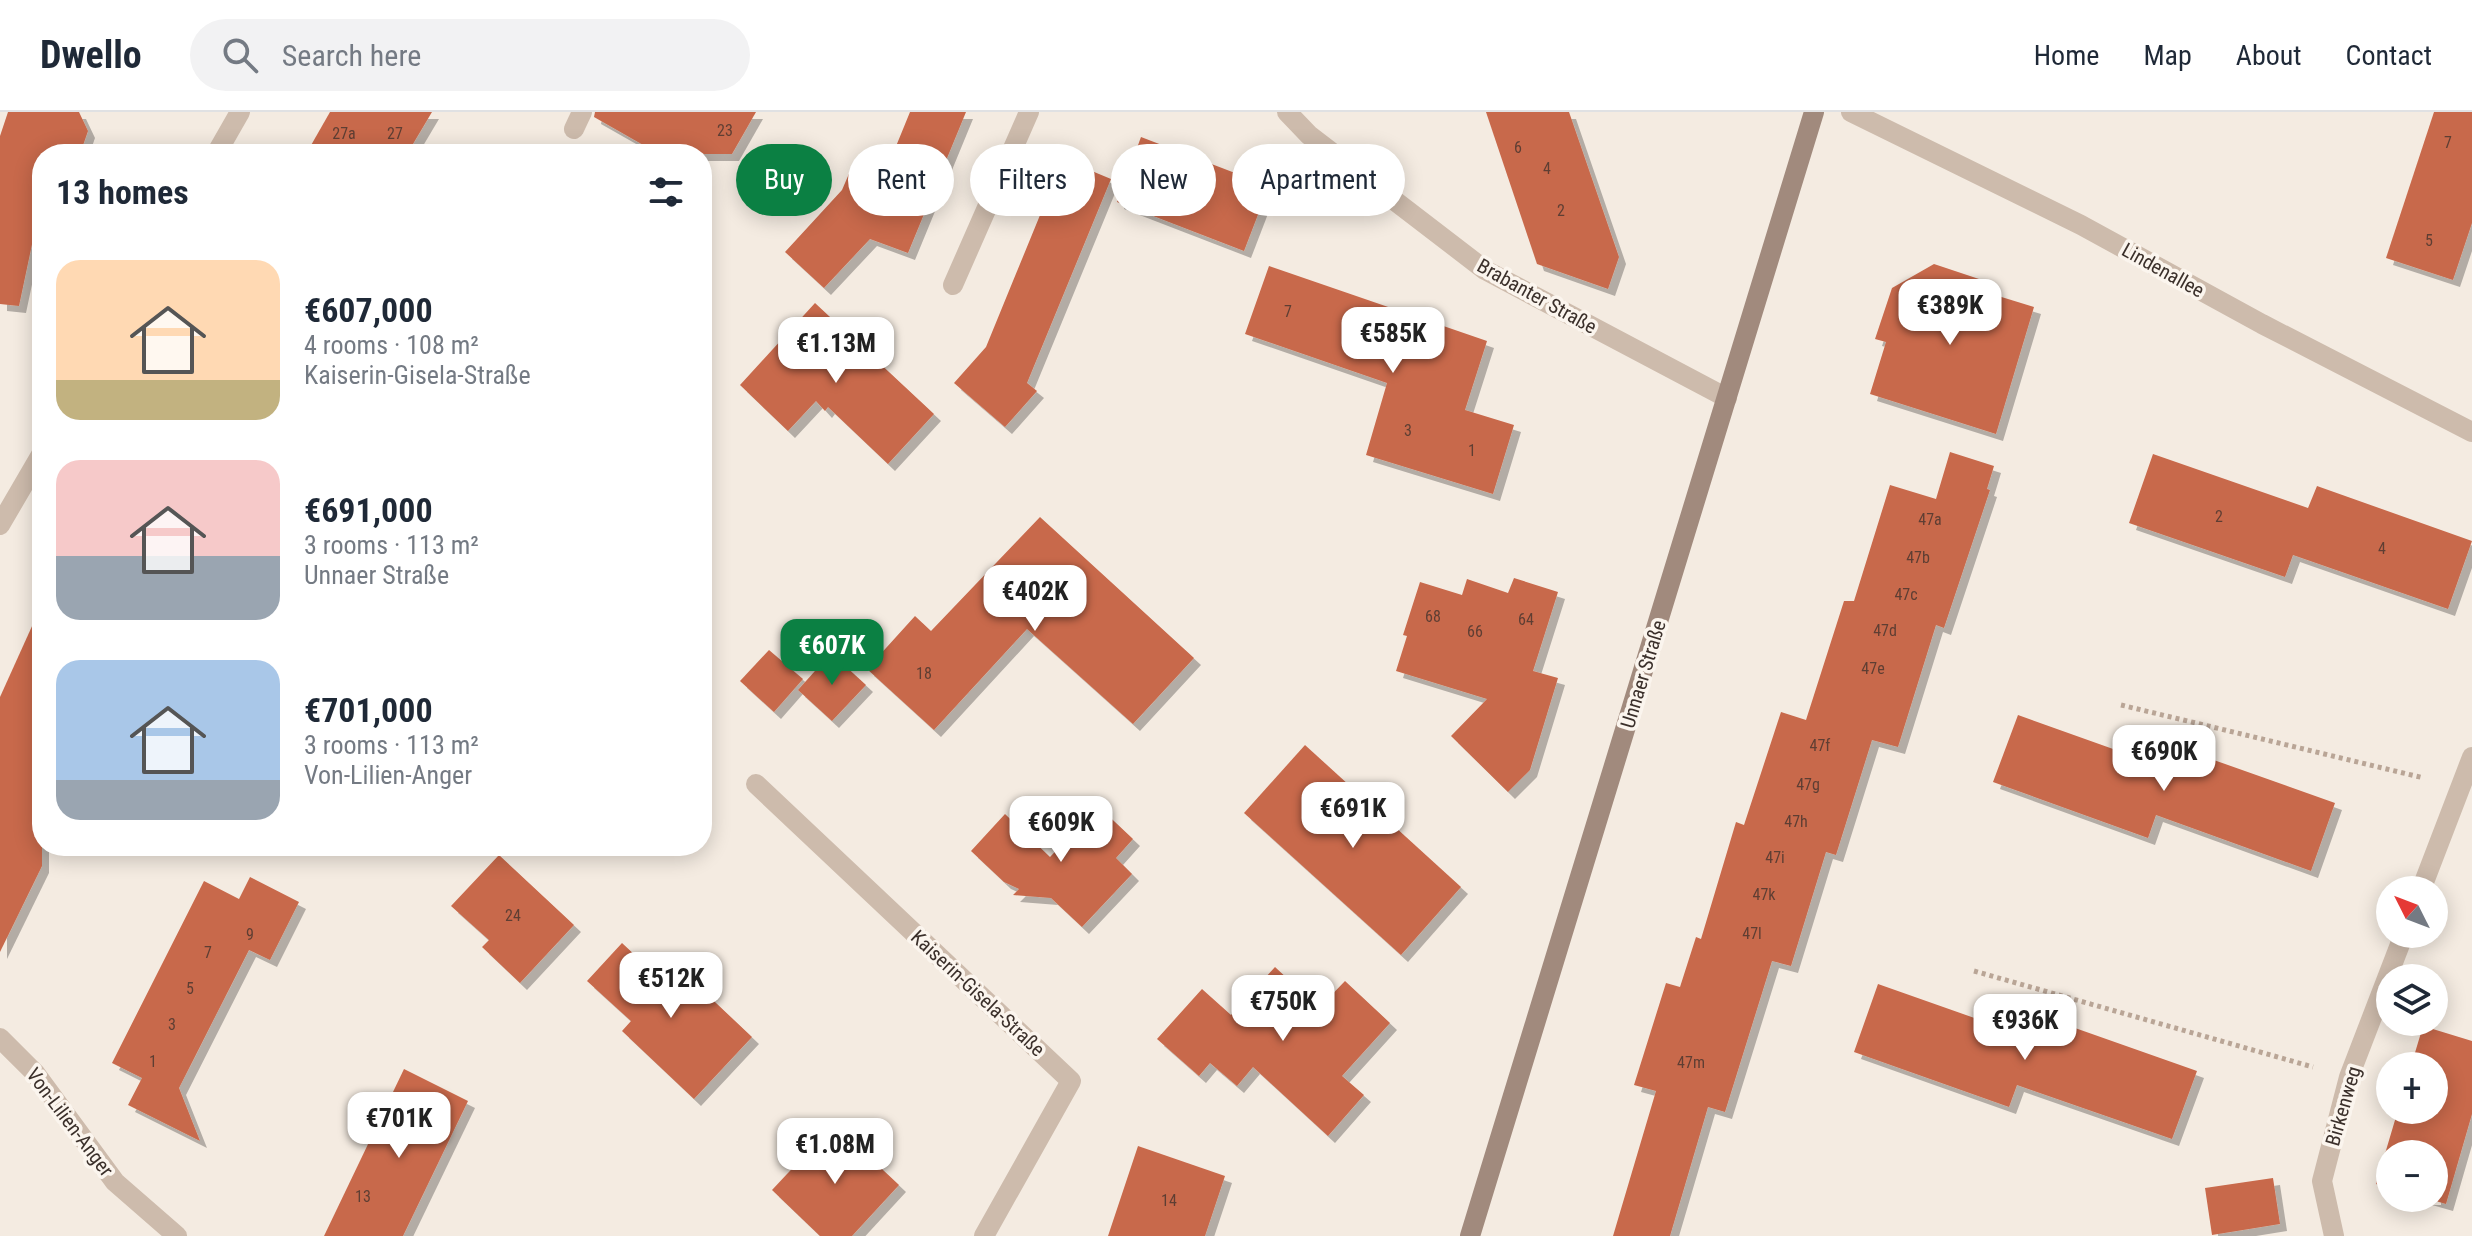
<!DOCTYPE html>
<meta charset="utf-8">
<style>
:root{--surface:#fff;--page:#f2f2f3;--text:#1f2937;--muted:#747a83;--line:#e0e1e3;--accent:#0b8043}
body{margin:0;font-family:"Roboto Condensed",sans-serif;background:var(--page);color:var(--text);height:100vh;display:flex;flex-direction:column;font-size:30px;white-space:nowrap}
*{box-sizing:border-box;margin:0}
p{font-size:26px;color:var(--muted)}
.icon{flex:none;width:44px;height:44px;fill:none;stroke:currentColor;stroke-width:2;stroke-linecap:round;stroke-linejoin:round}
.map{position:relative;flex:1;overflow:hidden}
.details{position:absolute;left:32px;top:32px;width:680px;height:712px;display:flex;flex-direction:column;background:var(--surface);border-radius:32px;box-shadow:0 4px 20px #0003}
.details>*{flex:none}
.guide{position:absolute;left:736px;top:32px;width:760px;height:72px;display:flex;gap:16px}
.needle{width:52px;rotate:312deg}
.tools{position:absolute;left:2376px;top:764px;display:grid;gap:16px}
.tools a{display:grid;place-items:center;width:72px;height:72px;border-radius:50%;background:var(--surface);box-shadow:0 4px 20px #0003;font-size:40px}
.price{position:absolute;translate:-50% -68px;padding:0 18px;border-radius:16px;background:#fff;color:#222;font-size:26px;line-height:52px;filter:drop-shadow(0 2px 4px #0008)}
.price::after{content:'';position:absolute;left:50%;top:48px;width:24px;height:18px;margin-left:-12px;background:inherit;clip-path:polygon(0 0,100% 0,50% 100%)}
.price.current{background:var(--accent);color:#fff}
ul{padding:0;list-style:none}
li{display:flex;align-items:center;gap:24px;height:200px;padding:0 24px}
li span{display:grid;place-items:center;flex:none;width:224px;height:160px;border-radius:24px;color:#555}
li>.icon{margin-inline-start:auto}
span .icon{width:96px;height:96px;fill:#fffc;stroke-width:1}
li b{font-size:34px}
h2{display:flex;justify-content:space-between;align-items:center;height:96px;padding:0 24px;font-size:34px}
.pill{padding:0 28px;border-radius:36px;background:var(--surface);box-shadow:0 4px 20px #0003;font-size:28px;line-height:72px}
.pill.current{background:var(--accent);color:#fff}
header{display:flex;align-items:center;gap:48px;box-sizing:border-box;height:112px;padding:0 40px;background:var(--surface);border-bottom:2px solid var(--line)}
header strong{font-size:38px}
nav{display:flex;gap:44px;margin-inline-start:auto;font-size:28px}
.search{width:560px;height:72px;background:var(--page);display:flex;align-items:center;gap:20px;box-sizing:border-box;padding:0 28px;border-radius:44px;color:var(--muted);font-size:30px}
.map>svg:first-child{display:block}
.building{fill:#c8694b;filter:url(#shadow)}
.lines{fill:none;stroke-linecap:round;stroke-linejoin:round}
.path{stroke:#b9a596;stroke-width:5;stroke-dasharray:4 4;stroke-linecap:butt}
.street{stroke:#cdbbac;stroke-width:20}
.secondary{stroke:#a18a7d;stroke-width:20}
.labels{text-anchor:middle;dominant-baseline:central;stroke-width:7;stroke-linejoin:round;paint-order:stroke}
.number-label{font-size:16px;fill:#5e3e33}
.street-label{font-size:20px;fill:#3b302b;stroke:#fbf5ee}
</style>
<header>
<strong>Dwello</strong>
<div class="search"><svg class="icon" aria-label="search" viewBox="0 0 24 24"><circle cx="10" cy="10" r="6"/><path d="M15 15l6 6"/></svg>Search here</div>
<nav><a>Home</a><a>Map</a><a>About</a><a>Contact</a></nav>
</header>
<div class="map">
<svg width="2472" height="1124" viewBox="0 0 2472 1124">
<defs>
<filter id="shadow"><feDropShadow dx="7" dy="7" stdDeviation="0" flood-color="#0004"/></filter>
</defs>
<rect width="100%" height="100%" fill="#f4ebe1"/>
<g class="building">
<polygon points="8,0 79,0 88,19 80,42 42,42 42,85 19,194 0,192 0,24"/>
<polygon points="330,0 432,0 407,42 306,42"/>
<polygon points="595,0 756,0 732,42 659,42 594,5"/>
<polygon points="910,0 966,0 908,141 870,127 824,176 785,140 842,78 851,57 881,71"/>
<polygon points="1486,0 1569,0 1619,145 1608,177 1537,152"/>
<polygon points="2434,0 2472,0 2472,111 2453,168 2386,146"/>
<polygon points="1141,25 1269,74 1244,139 1117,90"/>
<polygon points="1063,47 1111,67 1027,271 1037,279 1005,315 954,271 986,235"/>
<polygon points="1934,152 1985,169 1982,179 2034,195 1996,322 1870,282 1886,230 1875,227 1892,176"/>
<polygon points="1269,154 1487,229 1465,298 1514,313 1493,382 1366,343 1387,271 1245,222"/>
<polygon points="815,191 934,302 888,352 828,295 825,299 816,289 788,319 740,273"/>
<polygon points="1950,340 1994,354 1987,377 1990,378 1944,516 1936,513 1898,635 1872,628 1836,743 1826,740 1791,854 1772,849 1725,1000 1708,995 1670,1124 1613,1124 1656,979 1634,973 1666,871 1680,875 1696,825 1701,827 1736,710 1744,713 1781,600 1806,608 1844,489 1854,489 1890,373 1936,387"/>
<polygon points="2153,342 2308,396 2317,374 2472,429 2448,497 2293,443 2285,465 2129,411"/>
<polygon points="1040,405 1194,546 1133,612 1027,517 934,618 867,557 915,504 931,519"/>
<polygon points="1514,466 1558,480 1533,559 1558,566 1530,658 1508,680 1451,624 1487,587 1396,559 1407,524 1403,523 1420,470 1462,483 1467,467 1508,481"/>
<polygon points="42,492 42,754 0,840 0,585"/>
<polygon points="769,538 803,567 774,600 740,569"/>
<polygon points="831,541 866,573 832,609 798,578"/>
<polygon points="2018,603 2172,658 2180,636 2335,691 2311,759 2156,703 2148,726 1993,670"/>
<polygon points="1305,633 1461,775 1401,843 1244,701"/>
<polygon points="1098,694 1133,727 1116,746 1132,762 1082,815 1051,786 1013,783 1019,777 1004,770 971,739 1005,702 1050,745"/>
<polygon points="499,743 574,813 520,871 482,835 489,828 451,794"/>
<polygon points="250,765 299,790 270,848 249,838 179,976 200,1029 128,993 142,966 112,951 204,769 239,787"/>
<polygon points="622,831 666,872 680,857 752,925 694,987 622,919 631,909 587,869"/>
<polygon points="1275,855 1319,896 1345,869 1390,911 1342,964 1364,983 1328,1024 1253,955 1237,974 1210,951 1199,964 1157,927 1202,877 1231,903"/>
<polygon points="1878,872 2034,927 2041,904 2197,959 2172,1027 2017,973 2009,995 1854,940"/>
<polygon points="2423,914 2472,929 2472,1002 2446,1092 2425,1086 2434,1086 2434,1042 2390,1042 2390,1076 2376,1072 2398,998 2434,998 2434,954 2411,954"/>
<polygon points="404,957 468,989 403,1124 324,1124"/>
<polygon points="834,1012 899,1073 852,1124 820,1124 772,1078"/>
<polygon points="1138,1034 1225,1064 1205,1124 1108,1124"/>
<polygon points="2273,1066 2280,1112 2212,1123 2205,1076"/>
</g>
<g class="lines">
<g class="path">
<polyline points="2121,593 2424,666"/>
<polyline points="1974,859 2313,955"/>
</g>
<g class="street">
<polyline points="1287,0 1309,23 1485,158 1727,286"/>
<polyline points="1851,0 2081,113 2262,212 2472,320"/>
<polyline points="574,17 582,0"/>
<polyline points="216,42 240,0"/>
<polyline points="953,173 1029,0"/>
<polyline points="0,413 42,341"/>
<polyline points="756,672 1071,969 984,1124"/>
<polyline points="2421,778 2472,645"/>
<polyline points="0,926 35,961 115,1070 177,1124"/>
<polyline points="2334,1124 2322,1069 2349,965 2404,822"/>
</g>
<polyline class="secondary" points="1470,1124 1814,0"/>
</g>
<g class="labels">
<g class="number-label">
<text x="725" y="18">23</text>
<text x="344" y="21">27a</text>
<text x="395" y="21">27</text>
<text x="2448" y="30">7</text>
<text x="1518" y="35">6</text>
<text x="1547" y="56">4</text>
<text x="1561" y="98">2</text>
<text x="2429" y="128">5</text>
<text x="1288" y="199">7</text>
<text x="1408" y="318">3</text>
<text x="1472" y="338">1</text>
<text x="2219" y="404">2</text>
<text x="1930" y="407">47a</text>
<text x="2382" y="436">4</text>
<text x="1918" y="445">47b</text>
<text x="1906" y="482">47c</text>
<text x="1433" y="504">68</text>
<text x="1526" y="507">64</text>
<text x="1885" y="518">47d</text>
<text x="1475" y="519">66</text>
<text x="1873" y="556">47e</text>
<text x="924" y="561">18</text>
<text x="1820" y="633">47f</text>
<text x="1808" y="672">47g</text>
<text x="1796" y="709">47h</text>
<text x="1775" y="745">47i</text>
<text x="1764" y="782">47k</text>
<text x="513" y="803">24</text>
<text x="1752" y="821">47l</text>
<text x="250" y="822">9</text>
<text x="208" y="840">7</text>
<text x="190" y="876">5</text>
<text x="172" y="912">3</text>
<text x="153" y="949">1</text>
<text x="1691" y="950">47m</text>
<text x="363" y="1084">13</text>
<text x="1169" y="1088">14</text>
</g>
<g class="street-label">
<text transform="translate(2163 158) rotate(29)">Lindenallee</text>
<text transform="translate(1537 184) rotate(29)">Brabanter Straße</text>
<text transform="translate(1643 562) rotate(-73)">Unnaer Straße</text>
<text transform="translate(978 881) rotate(43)">Kaiserin-Gisela-Straße</text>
<text transform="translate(2343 994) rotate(-74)">Birkenweg</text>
<text transform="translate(70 1010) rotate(53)">Von-Lilien-Anger</text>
</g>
</g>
</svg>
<div class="tools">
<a><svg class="needle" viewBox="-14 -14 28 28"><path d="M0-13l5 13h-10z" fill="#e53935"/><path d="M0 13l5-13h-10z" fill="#747a83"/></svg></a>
<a><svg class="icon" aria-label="layers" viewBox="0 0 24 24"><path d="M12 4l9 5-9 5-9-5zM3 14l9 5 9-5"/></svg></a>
<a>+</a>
<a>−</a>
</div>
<b class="price" style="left:1950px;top:235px">€389K</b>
<b class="price" style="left:1393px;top:263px">€585K</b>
<b class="price" style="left:836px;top:273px">€1.13M</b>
<b class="price" style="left:1035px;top:521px">€402K</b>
<b class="price current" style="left:832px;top:575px">€607K</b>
<b class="price" style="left:2164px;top:681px">€690K</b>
<b class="price" style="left:1353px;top:738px">€691K</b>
<b class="price" style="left:1061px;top:752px">€609K</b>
<b class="price" style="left:671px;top:908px">€512K</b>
<b class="price" style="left:1283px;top:931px">€750K</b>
<b class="price" style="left:2025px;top:950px">€936K</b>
<b class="price" style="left:399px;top:1048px">€701K</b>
<b class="price" style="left:835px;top:1074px">€1.08M</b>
<div class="guide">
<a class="pill current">Buy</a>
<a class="pill">Rent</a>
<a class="pill">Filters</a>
<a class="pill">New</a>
<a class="pill">Apartment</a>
</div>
<section class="details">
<h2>13 homes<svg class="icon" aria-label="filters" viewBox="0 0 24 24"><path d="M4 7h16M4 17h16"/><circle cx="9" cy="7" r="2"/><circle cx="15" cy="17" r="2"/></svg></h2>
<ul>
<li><span style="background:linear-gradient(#ffd9b3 75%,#c2b280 0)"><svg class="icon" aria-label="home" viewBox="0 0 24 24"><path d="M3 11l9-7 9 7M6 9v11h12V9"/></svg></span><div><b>€607,000</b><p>4 rooms · 108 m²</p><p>Kaiserin-Gisela-Straße</p></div></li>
<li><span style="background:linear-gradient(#f6c9c9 60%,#9aa5b1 0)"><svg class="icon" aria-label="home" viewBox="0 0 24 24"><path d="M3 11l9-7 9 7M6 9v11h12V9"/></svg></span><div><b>€691,000</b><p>3 rooms · 113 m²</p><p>Unnaer Straße</p></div></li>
<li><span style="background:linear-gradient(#a9c7e8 75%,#9aa5b1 0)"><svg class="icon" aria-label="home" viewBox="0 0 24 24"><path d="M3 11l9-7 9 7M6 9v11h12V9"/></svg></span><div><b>€701,000</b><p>3 rooms · 113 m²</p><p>Von-Lilien-Anger</p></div></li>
</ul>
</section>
</div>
